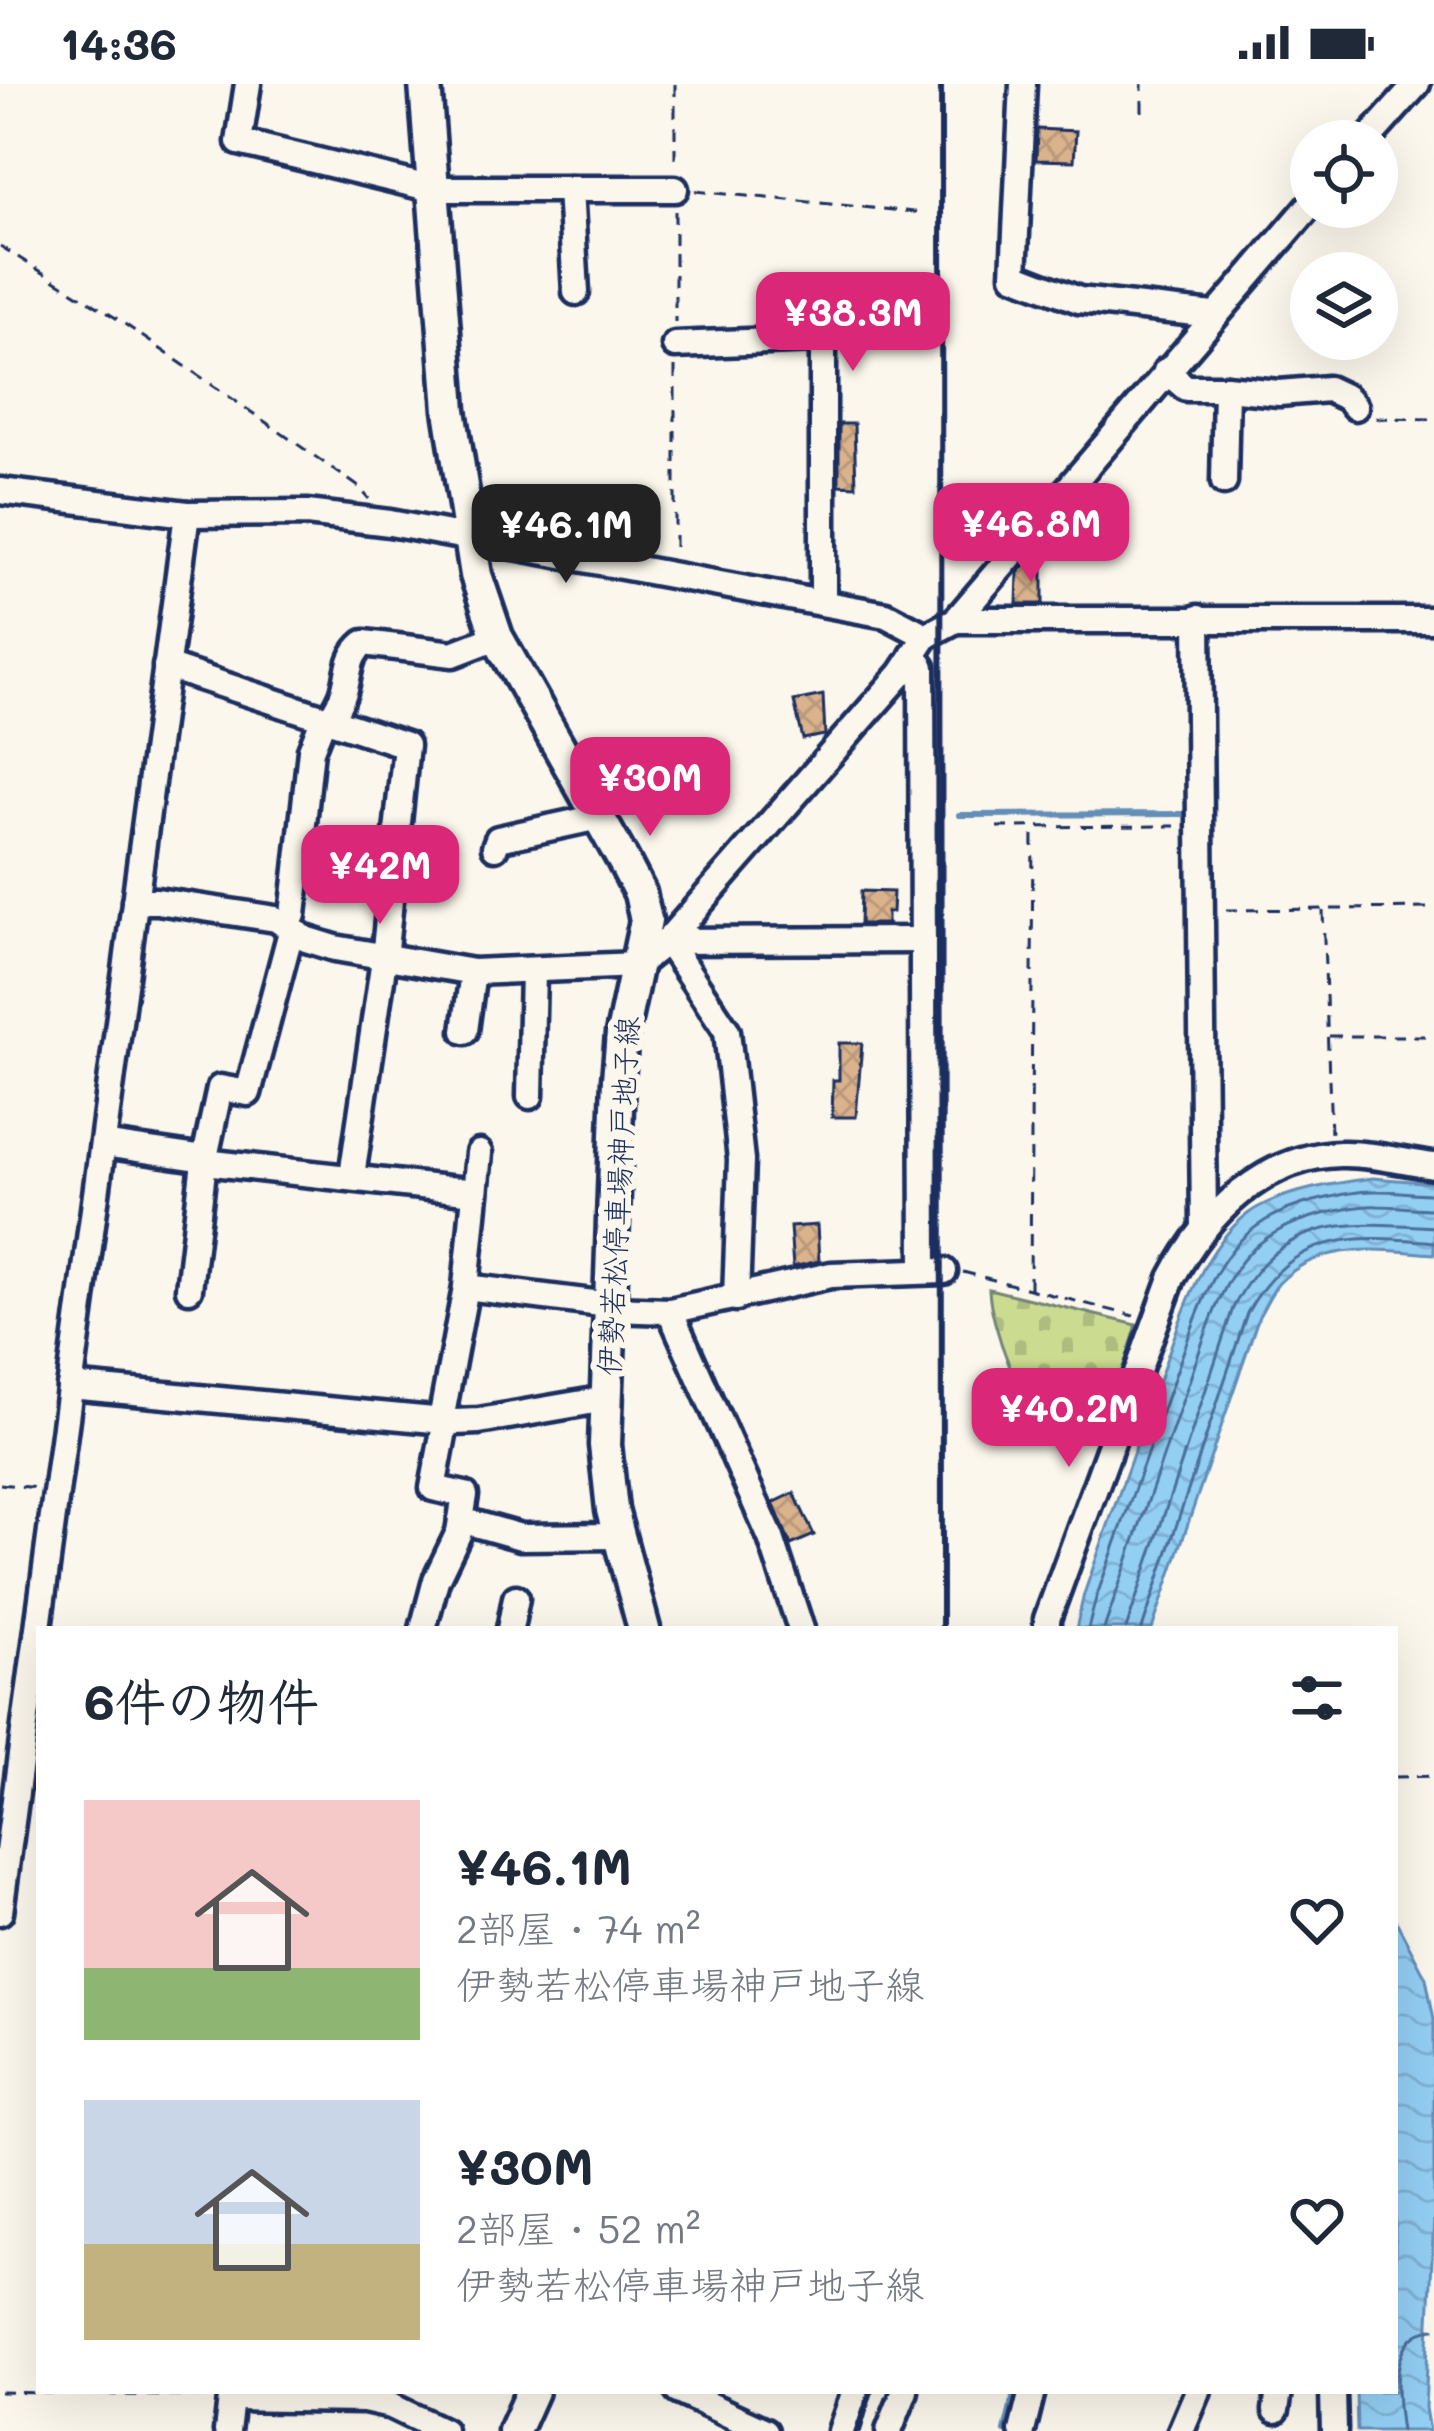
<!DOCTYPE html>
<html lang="ja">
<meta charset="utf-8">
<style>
:root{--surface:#fff;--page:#f2f2f3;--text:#1f2937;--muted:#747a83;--accent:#db2777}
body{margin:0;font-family:Mali,"Klee One",sans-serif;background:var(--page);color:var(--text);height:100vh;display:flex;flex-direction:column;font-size:45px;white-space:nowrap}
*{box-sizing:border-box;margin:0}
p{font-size:39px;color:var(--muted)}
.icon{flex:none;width:66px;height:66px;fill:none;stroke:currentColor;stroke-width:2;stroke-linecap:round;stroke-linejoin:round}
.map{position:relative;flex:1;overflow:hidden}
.details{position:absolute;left:36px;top:1542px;width:1362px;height:768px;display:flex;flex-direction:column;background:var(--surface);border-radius:0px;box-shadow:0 12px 48px #0002}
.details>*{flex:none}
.tools{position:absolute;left:1290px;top:36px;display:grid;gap:24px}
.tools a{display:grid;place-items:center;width:108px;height:108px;border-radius:50%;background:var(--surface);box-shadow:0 12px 48px #0002;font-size:60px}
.price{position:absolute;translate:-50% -102px;padding:0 27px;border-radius:24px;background:var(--accent);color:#fff;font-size:39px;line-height:78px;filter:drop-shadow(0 3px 6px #0008)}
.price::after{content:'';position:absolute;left:50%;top:72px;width:36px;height:27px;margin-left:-18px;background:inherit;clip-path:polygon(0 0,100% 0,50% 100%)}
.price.current{background:#222;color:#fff}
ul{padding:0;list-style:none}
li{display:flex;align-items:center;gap:36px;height:300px;padding:0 48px}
li span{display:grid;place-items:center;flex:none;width:336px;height:240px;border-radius:0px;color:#555}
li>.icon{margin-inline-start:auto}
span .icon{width:144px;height:144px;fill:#fffc;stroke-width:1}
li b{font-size:51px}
h2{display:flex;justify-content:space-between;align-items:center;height:144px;padding:0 48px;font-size:51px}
.status{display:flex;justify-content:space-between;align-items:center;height:84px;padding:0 60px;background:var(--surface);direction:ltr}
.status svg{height:33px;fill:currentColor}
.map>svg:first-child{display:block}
.cemetery{fill:url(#cemetery-stones);stroke:#738576;stroke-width:3}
.water{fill:url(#water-waves);stroke:#638eb7;stroke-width:3}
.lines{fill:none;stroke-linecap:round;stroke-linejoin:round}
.shore{stroke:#4b6f9a;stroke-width:3}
.stream{stroke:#638eb7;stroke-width:6}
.building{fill:url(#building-cross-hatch);stroke:#1b2f5e;stroke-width:3}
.minor-casing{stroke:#1b2f5e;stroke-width:33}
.major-casing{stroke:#1b2f5e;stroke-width:39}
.path{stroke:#1b2f5e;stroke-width:3;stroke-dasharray:12 9;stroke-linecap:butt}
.minor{stroke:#fbf7ec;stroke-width:24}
.major{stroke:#fbf7ec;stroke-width:30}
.rail{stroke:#1b2f5e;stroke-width:6}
.labels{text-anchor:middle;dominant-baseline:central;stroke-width:12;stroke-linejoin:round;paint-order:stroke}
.street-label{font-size:30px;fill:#1b2f5e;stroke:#fbf7ec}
</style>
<div class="status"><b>14:36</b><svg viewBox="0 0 49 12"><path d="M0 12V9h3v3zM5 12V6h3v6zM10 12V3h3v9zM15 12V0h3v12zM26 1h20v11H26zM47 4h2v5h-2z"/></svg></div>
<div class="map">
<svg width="1434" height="2347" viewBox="0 0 1434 2347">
<defs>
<pattern id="cemetery-stones" width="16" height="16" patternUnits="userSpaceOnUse" patternTransform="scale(3)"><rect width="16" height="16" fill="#cbdb8f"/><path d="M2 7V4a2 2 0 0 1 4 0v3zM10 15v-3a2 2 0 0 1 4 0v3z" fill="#aebc7e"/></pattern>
<pattern id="water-waves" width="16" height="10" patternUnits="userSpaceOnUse" patternTransform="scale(3)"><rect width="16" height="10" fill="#93cef3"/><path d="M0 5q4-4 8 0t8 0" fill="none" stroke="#7eb1d3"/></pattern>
<pattern id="building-cross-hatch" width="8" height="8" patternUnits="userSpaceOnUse" patternTransform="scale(3)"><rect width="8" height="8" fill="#dab28b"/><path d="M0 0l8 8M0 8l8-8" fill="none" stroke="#ba997a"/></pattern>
</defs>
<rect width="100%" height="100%" fill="#fbf7ec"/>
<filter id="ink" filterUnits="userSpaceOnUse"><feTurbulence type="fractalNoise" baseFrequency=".00833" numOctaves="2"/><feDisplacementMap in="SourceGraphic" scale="24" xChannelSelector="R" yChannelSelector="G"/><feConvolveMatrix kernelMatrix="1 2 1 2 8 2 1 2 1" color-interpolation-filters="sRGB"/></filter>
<g filter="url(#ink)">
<path class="cemetery" d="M989 1205 1137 1241 1107 1338 1050 1346C1022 1328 990 1239 989 1205Z"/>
<g class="water">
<path d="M1373 1094 1434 1099V1170C1380 1166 1321 1156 1279 1199 1271 1208 1265 1222 1259 1232L1152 1545H1076L1084 1510C1106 1446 1129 1381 1152 1317 1173 1259 1196 1167 1249 1129 1279 1107 1337 1099 1373 1094Z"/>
<polygon points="1395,1835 1426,1894 1434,1935 1434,2133 1425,2324 1429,2347 1357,2347 1356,2307 1395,2307"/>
</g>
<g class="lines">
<g class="shore">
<path d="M1088 1545 1096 1514 1189 1252C1216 1181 1236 1137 1314 1117 1335 1112 1357 1106 1378 1107 1397 1107 1415 1110 1434 1110"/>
<path d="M1104 1545 1203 1257C1229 1187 1246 1150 1323 1130 1341 1126 1360 1121 1378 1122 1397 1122 1415 1125 1434 1125"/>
<path d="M1126 1545 1233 1224C1280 1132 1344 1137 1434 1143"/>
<path d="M1142 1545 1247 1229C1293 1147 1351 1151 1434 1158"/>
<path d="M1401 2347C1396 2314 1388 2248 1434 2245"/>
</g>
<g class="stream">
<polyline points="959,731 1190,730"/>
<polyline points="1005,2347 1015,2307"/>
</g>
</g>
<g class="building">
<polygon points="1037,45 1076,47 1074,77 1036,76"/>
<polygon points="839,340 854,340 856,402 839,401"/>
<polygon points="1026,480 1043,480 1043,520 1017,520 1018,489"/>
<polygon points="823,611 825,651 803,655 794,617"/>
<polygon points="861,807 893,808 892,828 887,828 887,840 860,840"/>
<polygon points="839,959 862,959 856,1033 832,1033 833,996 839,996"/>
<polygon points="817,1141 819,1177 793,1183 790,1143"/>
<polygon points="794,1409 814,1451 791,1461 773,1419"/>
</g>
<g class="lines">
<g class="minor-casing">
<g id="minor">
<polyline points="248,0 239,58 433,105 675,105"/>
<polyline points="1023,0 1014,191 1079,216 1213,231"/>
<polyline points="1366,57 1417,0"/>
<polyline points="570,105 576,208"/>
<polyline points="675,261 816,255 823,259 823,519"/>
<polyline points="1166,287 1186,304 1226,304 1224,398"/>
<polyline points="1226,304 1279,309 1328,305 1347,314 1355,323"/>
<polyline points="0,407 187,430 307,429 390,439 886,531 926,552"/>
<polyline points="1198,534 1204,1143"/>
<polyline points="956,536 1434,536"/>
<polyline points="913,571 922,583 924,1186"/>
<polyline points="166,582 406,661 384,875 352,1092"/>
<path d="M329 637C334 628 341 618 344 608 350 588 347 573 364 559L453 570 497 553"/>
<polyline points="495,763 498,755 599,733"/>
<polyline points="135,817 157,817 276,835 306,855 335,864 473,888 637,881 667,857 901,590 926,552 956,536 1311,120"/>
<polyline points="287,840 293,831 311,666 323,636"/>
<polyline points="667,857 727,947 741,1076 736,1214"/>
<polyline points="667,857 923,856"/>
<polyline points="465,947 473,888"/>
<polyline points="530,1012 533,888"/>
<polyline points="103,1060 205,1075"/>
<polyline points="204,1078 475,1108"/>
<polyline points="466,1203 609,1221"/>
<polyline points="189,1205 204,1078 220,1004 248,1009 292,844"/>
<polyline points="611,1225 670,1227 831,1191 944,1187"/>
<polyline points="670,1227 771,1454 801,1545"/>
<polyline points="70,1302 455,1338 479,1337 606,1315"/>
<polyline points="441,1336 466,1203 479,1069"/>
<polyline points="461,1436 521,1453 618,1452"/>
<polyline points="423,1545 436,1496 459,1448 465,1411 433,1404 446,1336"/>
<polyline points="510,1545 516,1514"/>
<path d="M1047 1545V1535L1172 1194C1205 1131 1264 1072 1340 1070 1371 1069 1403 1078 1434 1082"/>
<polyline points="0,1828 187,430"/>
<polyline points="678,2307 765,2347"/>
<polyline points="1333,2307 1334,2347"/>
<polyline points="231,2314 364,2316 391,2322 443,2347"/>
<polyline points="1276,2326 1279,2307"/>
<polyline points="227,2347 232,2307"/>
<polyline points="841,2347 855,2307"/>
<polyline points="889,2347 905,2307"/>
<polyline points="1022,2347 1032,2307"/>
<polyline points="1181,2347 1198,2307"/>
</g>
</g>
<g class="major-casing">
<g id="major">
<polyline points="425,0 450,326 476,491 497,553 623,776 640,809 646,836 622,950 618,995 605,1361 612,1426 644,1545"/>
<polyline points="514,2347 532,2307"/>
</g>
</g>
<g class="path">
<polyline points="675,0 675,82"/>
<polyline points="1142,28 1142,0"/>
<polyline points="695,107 925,129"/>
<polyline points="675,127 675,238"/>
<polyline points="0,162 116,234 359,403 369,415"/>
<polyline points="675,283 675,472"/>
<polyline points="1376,334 1434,335"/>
<polyline points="997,743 1175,742"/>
<polyline points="1226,826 1434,824"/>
<polyline points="1323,827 1331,1051"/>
<polyline points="1329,952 1434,952"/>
<polyline points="963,1188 1134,1232"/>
<polyline points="1030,1204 1033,742"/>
<polyline points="0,1400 37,1404"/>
<polyline points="1395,1693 1434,1692"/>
<polyline points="0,2308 208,2313"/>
</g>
<use href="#minor" class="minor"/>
<use href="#major" class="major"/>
<g class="rail">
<polyline points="941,0 942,1545"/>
<polyline points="859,2347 871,2307"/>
</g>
</g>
</g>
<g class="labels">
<g class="street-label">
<text transform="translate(617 1112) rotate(-87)">伊勢若松停車場神戸地子線</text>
</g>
</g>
</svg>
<div class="tools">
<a><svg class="icon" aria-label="locate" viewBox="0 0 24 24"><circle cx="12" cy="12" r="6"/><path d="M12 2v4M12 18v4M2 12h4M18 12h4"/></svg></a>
<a><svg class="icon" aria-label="layers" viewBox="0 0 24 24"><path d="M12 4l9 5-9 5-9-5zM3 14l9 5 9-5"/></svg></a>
</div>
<b class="price" style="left:853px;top:290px">¥38.3M</b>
<b class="price" style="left:1031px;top:501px">¥46.8M</b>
<b class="price current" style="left:566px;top:502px">¥46.1M</b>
<b class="price" style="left:650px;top:755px">¥30M</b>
<b class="price" style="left:380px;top:843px">¥42M</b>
<b class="price" style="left:1069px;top:1386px">¥40.2M</b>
<section class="details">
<h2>6件の物件<svg class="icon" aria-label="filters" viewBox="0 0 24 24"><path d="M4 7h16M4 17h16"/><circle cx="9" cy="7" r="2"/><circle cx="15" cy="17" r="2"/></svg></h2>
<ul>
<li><span style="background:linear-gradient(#f6c9c9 70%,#8fb573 0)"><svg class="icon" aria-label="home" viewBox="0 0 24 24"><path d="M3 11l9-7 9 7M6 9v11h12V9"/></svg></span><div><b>¥46.1M</b><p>2部屋 · 74 m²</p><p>伊勢若松停車場神戸地子線</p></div><svg class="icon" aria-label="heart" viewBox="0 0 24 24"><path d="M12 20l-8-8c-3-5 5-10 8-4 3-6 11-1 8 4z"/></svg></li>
<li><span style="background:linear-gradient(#c9d6e8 60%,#c2b280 0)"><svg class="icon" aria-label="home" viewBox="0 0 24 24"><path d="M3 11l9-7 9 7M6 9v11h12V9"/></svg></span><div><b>¥30M</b><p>2部屋 · 52 m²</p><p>伊勢若松停車場神戸地子線</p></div><svg class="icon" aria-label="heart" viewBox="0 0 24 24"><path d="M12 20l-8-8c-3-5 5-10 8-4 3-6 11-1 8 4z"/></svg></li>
</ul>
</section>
</div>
